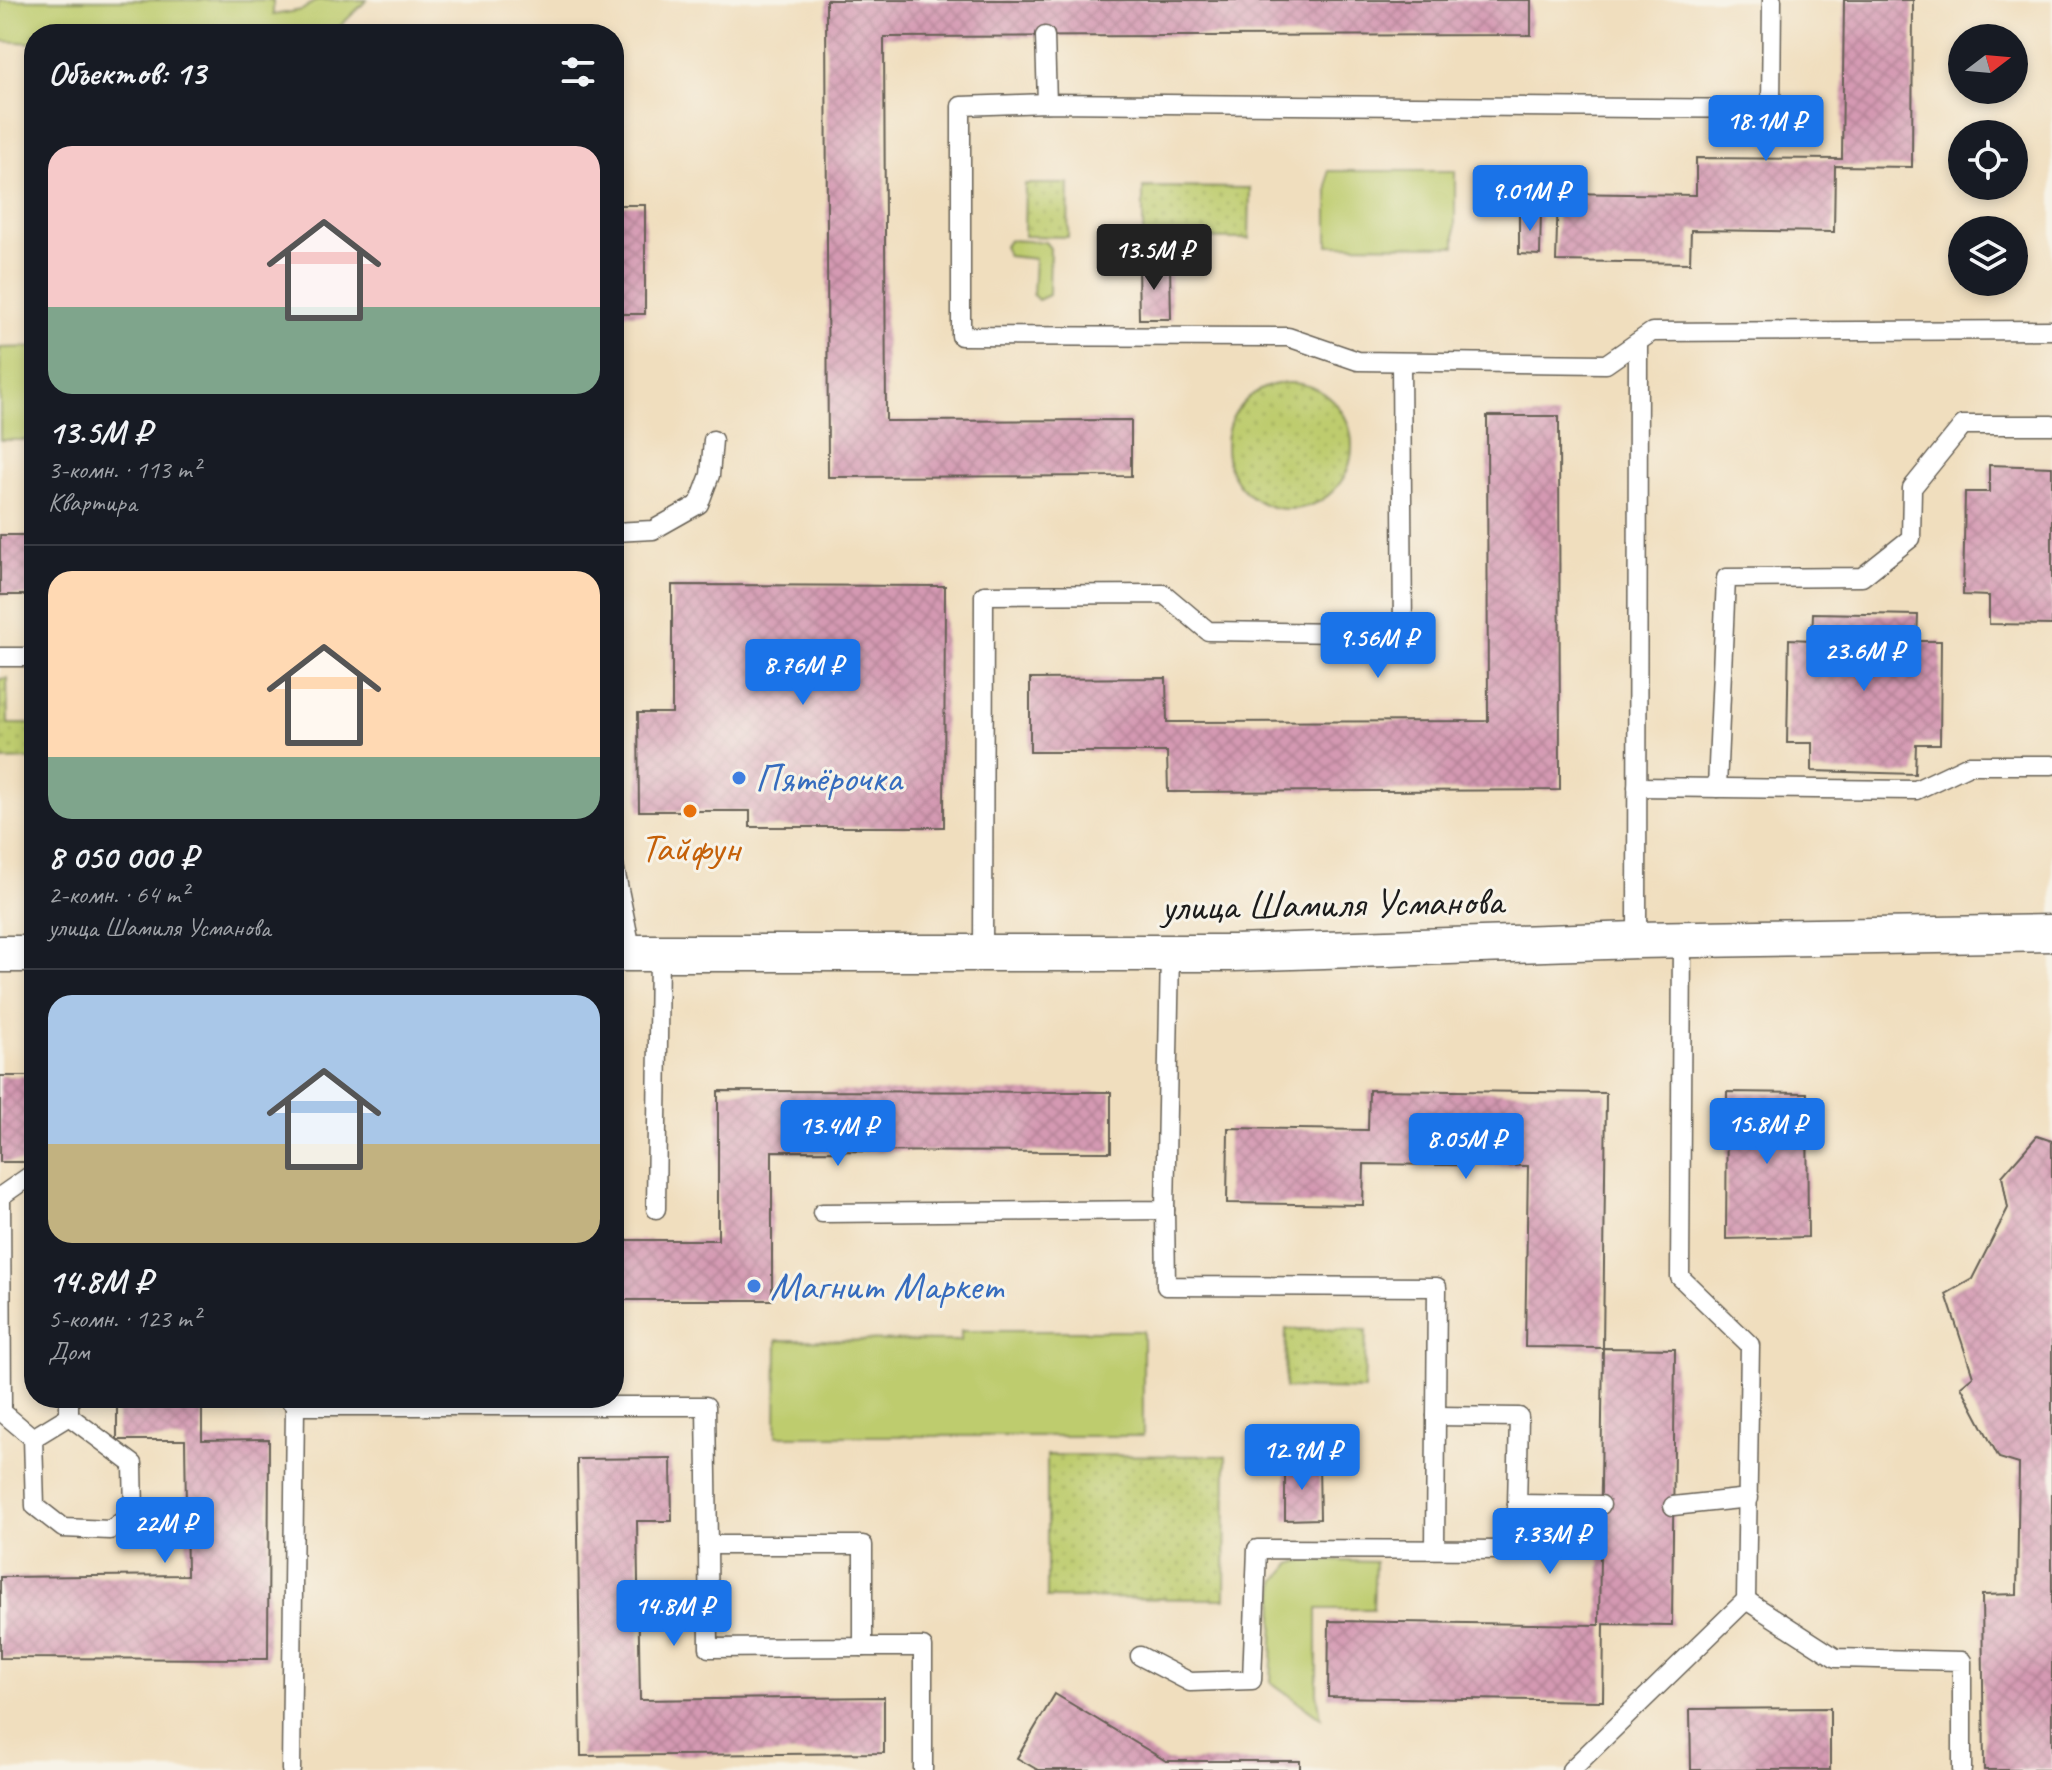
<!DOCTYPE html>
<html lang="ru">
<meta charset="utf-8">
<style>
:root{--surface:#171b24;--page:#242831;--text:#f1f3f6;--muted:#9ea1a6;--line:#363941;--accent:#1a73e8}
body{margin:0;font-family:Caveat,sans-serif;background:var(--page);color:var(--text);height:100vh;display:flex;flex-direction:column;font-size:30px;white-space:nowrap}
*{box-sizing:border-box;margin:0}
p{font-size:26px;color:var(--muted)}
.icon{flex:none;width:44px;height:44px;fill:none;stroke:currentColor;stroke-width:2;stroke-linecap:round;stroke-linejoin:round}
.map{position:relative;flex:1;overflow:hidden}
.details{position:absolute;left:24px;top:24px;width:600px;height:1384px;display:flex;flex-direction:column;background:var(--surface);border-radius:32px;box-shadow:0 4px 12px #0003}
.details>*{flex:none}
.needle{width:52px;rotate:74deg}
.fabs{position:absolute;left:1948px;top:24px;display:grid;gap:16px}
.fabs a{display:grid;place-items:center;width:80px;height:80px;border-radius:50%;background:var(--surface);box-shadow:0 4px 12px #0003;font-size:40px}
.price{position:absolute;translate:-50% -68px;padding:0 18px;border-radius:8px;background:var(--accent);color:#fff;font-size:26px;line-height:52px;filter:drop-shadow(0 2px 4px #0008)}
.price::after{content:'';position:absolute;left:50%;top:48px;width:24px;height:18px;margin-left:-12px;background:inherit;clip-path:polygon(0 0,100% 0,50% 100%)}
.price.selected{background:#222;color:#fff}
ul{padding:0;list-style:none}
li{display:grid;align-content:center;gap:16px;height:424px;padding:0 24px}
li+li{border-top:2px solid var(--line)}
li span{display:grid;place-items:center;height:248px;border-radius:24px;color:#555}
li>.icon{margin-inline-start:auto}
span .icon{width:144px;height:144px;fill:#fffc;stroke-width:1}
li b{font-size:34px}
h2{display:flex;justify-content:space-between;align-items:center;height:96px;padding:0 24px;font-size:34px}
.map>svg:first-child{display:block}
.grass{fill:#becc6e;stroke:#6d7445;stroke-width:2}
.park{fill:url(#park-dots);stroke:#6d7445;stroke-width:2}
.building{fill:url(#building-cross-hatch)}
.lines{fill:none;stroke-linecap:round;stroke-linejoin:round}
.service-casing{stroke:#666055;stroke-width:21}
.minor-casing{stroke:#666055;stroke-width:39}
.service{stroke:#fff;stroke-width:18}
.minor{stroke:#fff;stroke-width:36}
.shop-dot{fill:#3f7fe0;stroke:#f7f3e8;stroke-width:3}
.food-dot{fill:#e8710a;stroke:#f7f3e8;stroke-width:3}
.labels{text-anchor:middle;dominant-baseline:central;stroke-width:6;stroke-linejoin:round;paint-order:stroke}
.shop-label{font-size:40px;fill:#366cbe;stroke:#f7f3e8;text-anchor:start}
.food-label{font-size:40px;fill:#c56008;stroke:#f7f3e8}
.street-label{font-size:40px;fill:#1c1c1c;stroke:#f7f3e8}
</style>
<div class="map">
<svg width="2052" height="1770" viewBox="0 0 2052 1770">
<defs>
<pattern id="park-dots" width="8" height="8" patternUnits="userSpaceOnUse" patternTransform="scale(2)"><rect width="8" height="8" fill="#becc6e"/><path d="M2 2h.1M6 6h.1" fill="none" stroke="#a3af5f" stroke-width="1.8" stroke-linecap="round"/></pattern>
<pattern id="building-cross-hatch" width="8" height="8" patternUnits="userSpaceOnUse" patternTransform="scale(2)"><rect width="8" height="8" fill="#d499b2"/><path d="M0 0l8 8M0 8l8-8" fill="none" stroke="#b58398"/></pattern>
</defs>
<rect width="100%" height="100%" fill="#f7f3e8"/>
<filter id="ink" filterUnits="userSpaceOnUse"><feTurbulence type="fractalNoise" baseFrequency=".0125" numOctaves="2"/><feDisplacementMap in="SourceGraphic" scale="16" xChannelSelector="R" yChannelSelector="G"/><feConvolveMatrix kernelMatrix="1 2 1 2 8 2 1 2 1" color-interpolation-filters="sRGB"/></filter>
<filter id="wash" filterUnits="userSpaceOnUse"><feTurbulence type="fractalNoise" baseFrequency=".006" numOctaves="4" result="noise"/><feDisplacementMap in="SourceGraphic" scale="32" xChannelSelector="R" yChannelSelector="G"/><feGaussianBlur stdDeviation="1.8" result="paint"/><feColorMatrix in="noise" values="0 0 0 0 0 0 0 0 0 0 0 0 0 0 0 0 0 1.4 0 .05"/><feComposite in="paint" operator="in"/></filter>
<g filter="url(#wash)">
<rect width="100%" height="100%" fill="#f0debe"/>
<g class="grass">
<polygon points="0,0 273,0 273,15 302,10 317,0 367,0 332,34 34,34 34,43 0,41"/>
<polygon points="1328,171 1455,171 1455,246 1328,245"/>
<polygon points="1009,240 1045,242 1050,248 1049,295 1038,300 1033,295 1035,259 1008,256 1004,246"/>
<polygon points="34,347 34,440 0,440 0,348"/>
<polygon points="961,1331 1143,1331 1143,1436 776,1436 777,1340 961,1341"/>
<polygon points="1304,1560 1375,1562 1373,1609 1317,1609 1317,1693 1321,1718 1271,1682 1276,1581 1291,1564"/>
</g>
<g class="park">
<polygon points="1025,184 1069,184 1068,237 1024,236"/>
<polygon points="1143,187 1250,188 1249,239 1143,238"/>
<circle cx="1289" cy="446" r="63"/>
<polygon points="7,678 8,724 34,724 34,759 0,760 0,679"/>
<polygon points="1286,1329 1366,1330 1364,1390 1285,1388"/>
<polygon points="1047,1455 1226,1456 1225,1599 1047,1598"/>
</g>
<g id="blocks">
<g class="building">
<polygon points="826,0 1531,0 1531,35 884,37 886,421 1131,420 1131,476 828,477"/>
<polygon points="1844,0 1913,0 1912,167 1835,166 1834,232 1691,230 1690,263 1556,261 1558,193 1696,195 1696,158 1842,159"/>
<rect x="614" y="205" width="31" height="109"/>
<polygon points="1519,211 1541,211 1540,255 1519,254"/>
<polygon points="1138,264 1170,264 1171,319 1139,319"/>
<polygon points="1487,416 1559,416 1560,790 1168,792 1167,752 1030,752 1030,679 1166,678 1167,722 1488,721"/>
<polygon points="1989,465 2052,467 2052,625 1989,624 1989,596 1963,595 1965,492 1989,492"/>
<rect x="0" y="535" width="34" height="60"/>
<polygon points="672,585 945,586 944,827 750,827 750,811 639,811 638,713 672,713"/>
<polygon points="1813,613 1918,615 1917,641 1941,641 1940,744 1916,744 1915,774 1812,771 1812,743 1787,743 1789,639 1812,640"/>
<rect x="0" y="1076" width="34" height="86"/>
<polygon points="1369,1090 1606,1093 1603,1348 1525,1347 1528,1166 1364,1164 1363,1205 1227,1203 1228,1128 1368,1130"/>
<polygon points="718,1091 1111,1092 1111,1152 772,1151 772,1300 614,1300 614,1240 718,1240"/>
<polygon points="1727,1092 1807,1093 1808,1237 1726,1239"/>
<polygon points="2037,1136 2052,1141 2052,1770 1984,1770 1982,1595 2017,1594 2019,1464 1999,1458 1961,1386 1973,1376 1946,1294 1972,1279 2008,1208 2002,1176"/>
<polygon points="1603,1348 1675,1349 1672,1625 1604,1624 1603,1701 1328,1697 1329,1621 1599,1625"/>
<polygon points="117,1398 202,1398 202,1440 269,1439 268,1659 0,1658 0,1577 187,1575 185,1440 117,1440"/>
<polygon points="671,1458 672,1521 637,1521 640,1700 884,1697 884,1753 581,1756 577,1459"/>
<polygon points="1285,1464 1319,1464 1320,1519 1285,1520"/>
<polygon points="1055,1694 1166,1761 1300,1761 1300,1770 1038,1770 1017,1758"/>
<polygon points="1830,1708 1830,1770 1691,1770 1690,1709"/>
</g>
</g>
</g>
<g filter="url(#ink)">
<use href="#blocks" fill-opacity="0" stroke="#666055" stroke-width="2"/>
<g class="lines">
<g class="service-casing">
<g id="service">
<polyline points="1772,0 1771,109 1047,103 961,106 961,336 1288,337 1358,361 1606,364 1652,332 2052,330"/>
<polyline points="1045,36 1047,103"/>
<polyline points="614,532 653,530 699,504 710,475 713,440"/>
<polyline points="0,657 34,657"/>
<polyline points="1637,787 1916,790 1969,765 2052,765"/>
<polyline points="1717,788 1726,578 1862,577 1911,538 1912,488 1963,425 2052,425"/>
<polyline points="614,865 632,953"/>
<polyline points="1637,940 1638,342"/>
<polyline points="983,953 984,595 1164,594 1208,631 1403,634 1401,363"/>
<polyline points="34,1173 1,1196 2,1412 33,1438 69,1416 69,1398"/>
<polyline points="656,1209 659,954"/>
<polyline points="1165,1210 1166,1286 1437,1287 1435,1548"/>
<polyline points="822,1213 1165,1210 1170,953"/>
<polyline points="288,1398 295,1406 291,1770"/>
<polyline points="295,1406 706,1406 708,1545 863,1545 863,1647 709,1648 708,1545"/>
<polyline points="33,1438 35,1506 63,1528 110,1530 134,1513 133,1464 69,1416"/>
<polyline points="1517,1504 1601,1505"/>
<polyline points="1673,1506 1749,1498"/>
<polyline points="1746,1600 1836,1658 1962,1661 1962,1770"/>
<polyline points="863,1647 923,1647 923,1770"/>
<polyline points="1140,1656 1190,1682 1252,1680 1257,1549 1516,1550 1519,1417 1436,1416"/>
<polyline points="1571,1770 1746,1600 1750,1345 1680,1277 1682,940"/>
</g>
</g>
<g class="minor-casing">
<g id="minor">
<polyline points="614,953 1233,953 1637,940 2052,933"/>
<polyline points="0,954 34,954"/>
</g>
</g>
<use href="#service" class="service"/>
<use href="#minor" class="minor"/>
</g>
</g>
<g class="shop-dot">
<circle cx="739" cy="778" r="8"/>
<circle cx="754" cy="1286" r="8"/>
</g>
<circle class="food-dot" cx="690" cy="811" r="8"/>
<g class="labels">
<g class="shop-label">
<text x="755" y="778">Пятёрочка</text>
<text x="770" y="1286">Магнит Маркет</text>
</g>
<g class="food-label">
<text x="690" y="848">Тайфун</text>
</g>
<g class="street-label">
<text transform="translate(1332 904) rotate(-1)">улица Шамиля Усманова</text>
</g>
</g>
</svg>
<div class="fabs">
<a><svg class="needle" viewBox="-14 -14 28 28"><path d="M0-13l5 13h-10z" fill="#e53935"/><path d="M0 13l5-13h-10z" fill="#9ea1a6"/></svg></a>
<a><svg class="icon" aria-label="locate" viewBox="0 0 24 24"><circle cx="12" cy="12" r="6"/><path d="M12 2v4M12 18v4M2 12h4M18 12h4"/></svg></a>
<a><svg class="icon" aria-label="layers" viewBox="0 0 24 24"><path d="M12 4l9 5-9 5-9-5zM3 14l9 5 9-5"/></svg></a>
</div>
<b class="price" style="left:1766px;top:163px">18.1M ₽</b>
<b class="price" style="left:1530px;top:233px">9.01M ₽</b>
<b class="price selected" style="left:1154px;top:292px">13.5M ₽</b>
<b class="price" style="left:1378px;top:680px">9.56M ₽</b>
<b class="price" style="left:1864px;top:693px">23.6M ₽</b>
<b class="price" style="left:803px;top:707px">8.76M ₽</b>
<b class="price" style="left:1767px;top:1166px">15.8M ₽</b>
<b class="price" style="left:838px;top:1168px">13.4M ₽</b>
<b class="price" style="left:1466px;top:1181px">8.05M ₽</b>
<b class="price" style="left:1302px;top:1492px">12.9M ₽</b>
<b class="price" style="left:165px;top:1565px">22M ₽</b>
<b class="price" style="left:1550px;top:1576px">7.33M ₽</b>
<b class="price" style="left:674px;top:1648px">14.8M ₽</b>
<section class="details">
<h2>Объектов: 13<svg class="icon" aria-label="filters" viewBox="0 0 24 24"><path d="M4 7h16M4 17h16"/><circle cx="9" cy="7" r="2"/><circle cx="15" cy="17" r="2"/></svg></h2>
<ul>
<li><span style="background:linear-gradient(#f6c9c9 65%,#7fa58c 0)"><svg class="icon" aria-label="home" viewBox="0 0 24 24"><path d="M3 11l9-7 9 7M6 9v11h12V9"/></svg></span><div><b>13.5M ₽</b><p>3-комн. · 113 m²</p><p>Квартира</p></div></li>
<li><span style="background:linear-gradient(#ffd9b3 75%,#7fa58c 0)"><svg class="icon" aria-label="home" viewBox="0 0 24 24"><path d="M3 11l9-7 9 7M6 9v11h12V9"/></svg></span><div><b>8 050 000 ₽</b><p>2-комн. · 64 m²</p><p>улица Шамиля Усманова</p></div></li>
<li><span style="background:linear-gradient(#a9c7e8 60%,#c2b280 0)"><svg class="icon" aria-label="home" viewBox="0 0 24 24"><path d="M3 11l9-7 9 7M6 9v11h12V9"/></svg></span><div><b>14.8M ₽</b><p>5-комн. · 123 m²</p><p>Дом</p></div></li>
</ul>
</section>
</div>
